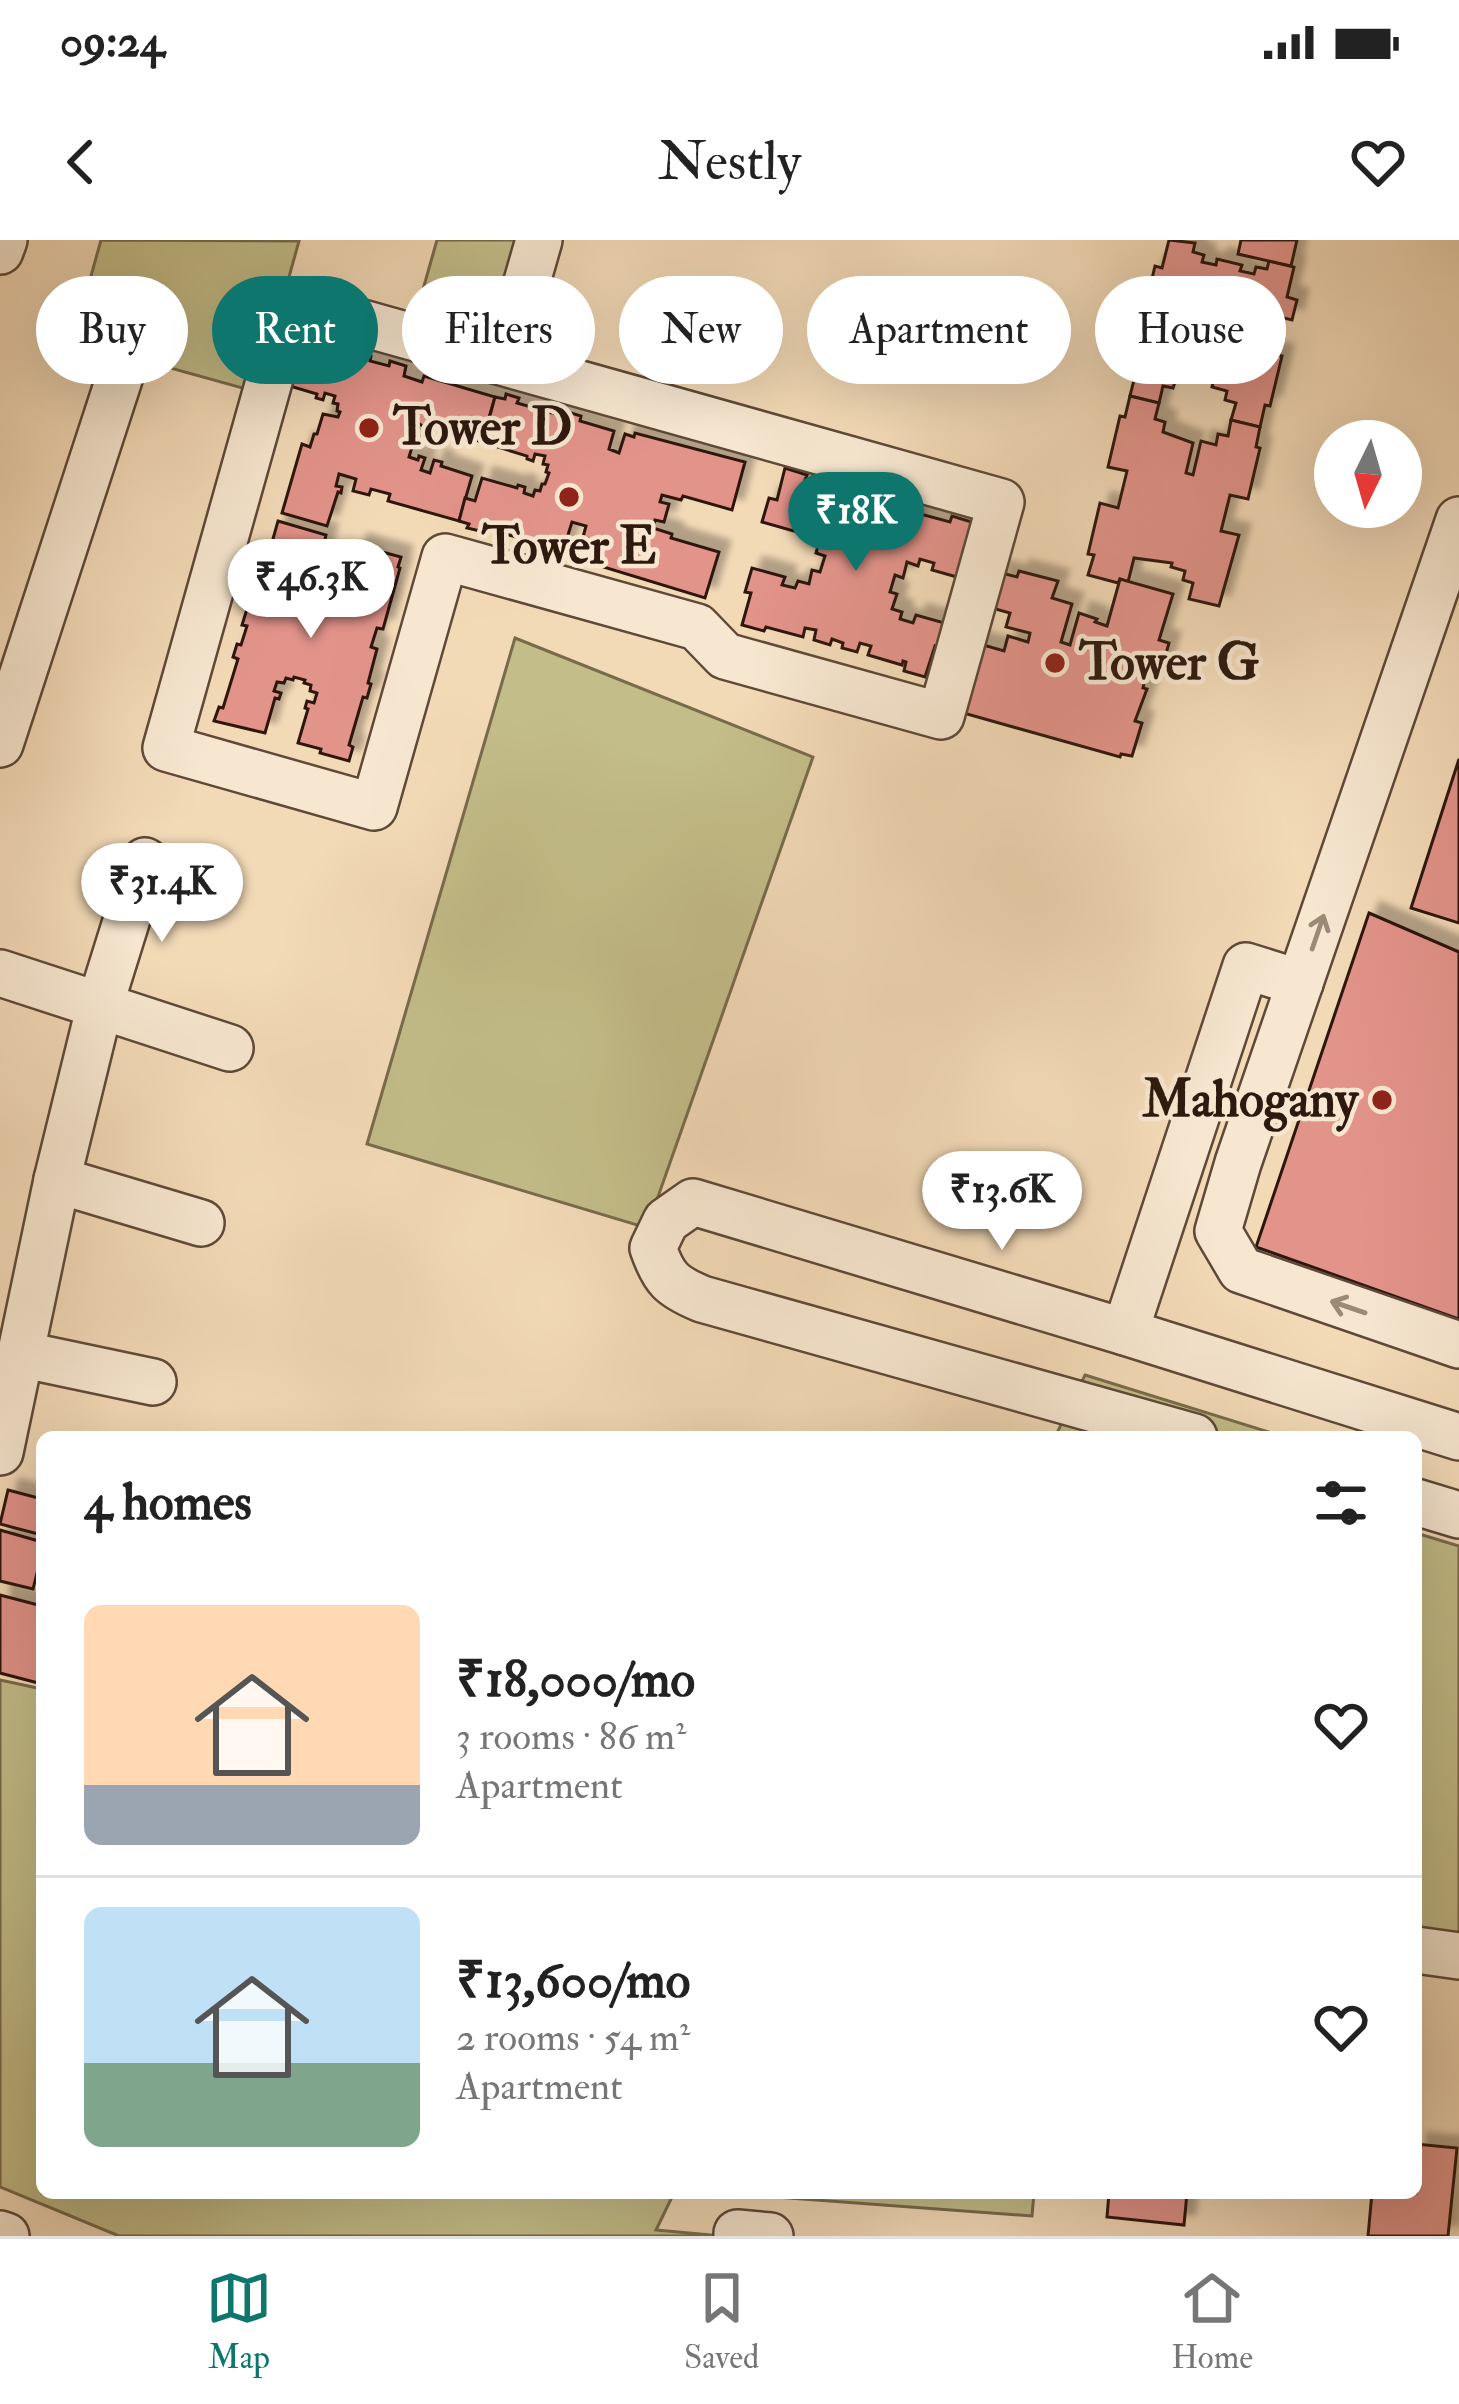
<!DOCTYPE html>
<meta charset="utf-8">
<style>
:root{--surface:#fff;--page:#f2f2f2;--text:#222;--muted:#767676;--line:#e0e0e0;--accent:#0f766e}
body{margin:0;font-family:"IM FELL Double Pica",serif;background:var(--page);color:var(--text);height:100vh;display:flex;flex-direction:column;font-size:45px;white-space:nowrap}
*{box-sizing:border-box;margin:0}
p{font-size:39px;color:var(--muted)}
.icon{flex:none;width:66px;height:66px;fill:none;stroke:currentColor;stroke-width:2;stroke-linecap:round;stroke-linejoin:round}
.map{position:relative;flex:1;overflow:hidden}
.side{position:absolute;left:36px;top:1191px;width:1386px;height:768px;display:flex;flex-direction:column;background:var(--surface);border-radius:18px;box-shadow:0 12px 48px #0002}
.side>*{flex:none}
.guide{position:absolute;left:36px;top:36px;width:1389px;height:108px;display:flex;gap:24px}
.needle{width:78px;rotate:185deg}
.buttons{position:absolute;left:1314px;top:180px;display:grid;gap:24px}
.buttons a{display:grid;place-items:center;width:108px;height:108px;border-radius:50%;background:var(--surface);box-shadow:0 12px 48px #0002;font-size:60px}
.price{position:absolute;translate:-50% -102px;padding:0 27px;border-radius:42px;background:#fff;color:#222;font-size:39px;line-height:78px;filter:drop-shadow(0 3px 6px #0008)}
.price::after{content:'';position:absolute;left:50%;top:72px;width:36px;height:27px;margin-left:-18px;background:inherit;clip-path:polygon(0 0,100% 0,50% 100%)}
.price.selected{background:var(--accent);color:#fff}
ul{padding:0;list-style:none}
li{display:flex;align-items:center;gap:36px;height:300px;padding:0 48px}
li+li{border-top:3px solid var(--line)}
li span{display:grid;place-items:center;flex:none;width:336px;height:240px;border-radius:18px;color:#555}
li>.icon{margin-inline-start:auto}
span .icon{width:144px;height:144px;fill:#fffc;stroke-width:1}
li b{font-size:51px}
h2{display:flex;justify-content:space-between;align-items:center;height:144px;padding:0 48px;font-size:51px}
.tag{padding:0 42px;border-radius:54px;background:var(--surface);box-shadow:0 12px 48px #0002;font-size:42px;line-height:108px}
.tag.selected{background:var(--accent);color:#fff}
.status{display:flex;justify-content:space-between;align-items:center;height:84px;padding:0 60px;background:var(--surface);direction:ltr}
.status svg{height:33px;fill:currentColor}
header{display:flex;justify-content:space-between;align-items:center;height:156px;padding:0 48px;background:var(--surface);font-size:54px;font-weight:600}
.tab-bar{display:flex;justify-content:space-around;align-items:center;height:168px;border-top:3px solid var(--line);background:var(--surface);font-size:33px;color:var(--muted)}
.tab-bar a{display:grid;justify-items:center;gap:6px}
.tab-bar .selected{color:var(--accent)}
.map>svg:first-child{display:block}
.green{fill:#c3bd89;stroke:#786b4c;stroke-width:3}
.building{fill:#e2938a;stroke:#2d190e;stroke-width:3;filter:url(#shadow)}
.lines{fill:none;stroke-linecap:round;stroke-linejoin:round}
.minor-casing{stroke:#5e4938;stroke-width:50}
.minor{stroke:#f7e7d0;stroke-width:45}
.oneway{stroke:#9c8a79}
.poi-dot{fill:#8f2418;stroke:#f7e7d0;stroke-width:4.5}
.labels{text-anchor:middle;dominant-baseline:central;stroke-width:9;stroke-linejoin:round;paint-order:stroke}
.poi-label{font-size:51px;font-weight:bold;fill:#2d190e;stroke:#f7e7d0;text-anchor:start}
</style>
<div class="status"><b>09:24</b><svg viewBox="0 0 49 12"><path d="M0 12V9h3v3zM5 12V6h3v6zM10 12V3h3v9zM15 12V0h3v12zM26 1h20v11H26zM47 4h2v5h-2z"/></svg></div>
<header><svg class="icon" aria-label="back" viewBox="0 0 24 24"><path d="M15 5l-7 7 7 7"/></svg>Nestly<svg class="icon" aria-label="heart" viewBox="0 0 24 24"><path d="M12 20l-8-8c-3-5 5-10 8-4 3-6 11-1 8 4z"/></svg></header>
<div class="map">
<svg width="1459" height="1996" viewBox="0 0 1459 1996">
<defs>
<filter id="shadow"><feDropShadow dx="11" dy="-11" stdDeviation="3" flood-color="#0004"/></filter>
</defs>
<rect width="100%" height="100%" fill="#f3dab7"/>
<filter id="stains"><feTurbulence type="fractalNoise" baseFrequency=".00167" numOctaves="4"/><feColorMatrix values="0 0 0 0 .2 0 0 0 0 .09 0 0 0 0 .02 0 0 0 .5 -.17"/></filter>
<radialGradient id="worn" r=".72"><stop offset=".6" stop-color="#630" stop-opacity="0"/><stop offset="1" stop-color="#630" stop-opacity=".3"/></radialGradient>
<g class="green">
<polygon points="101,0 299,1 257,152 73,101"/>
<polygon points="437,0 524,0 499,89 418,67"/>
<polygon points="515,398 813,517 647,988 367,904"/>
<polygon points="1085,1135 1285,1197 1055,1197"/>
<polygon points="1416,1293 1459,1306 1459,1700 1416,1695"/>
<polygon points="0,1440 42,1449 42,1953 674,1953 656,1990 722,1996 119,1996 0,1947"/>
<polygon points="722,1953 1034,1953 1032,1976"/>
</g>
<g class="building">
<polygon points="1169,0 1195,3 1193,12 1204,15 1202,22 1216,25 1217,19 1242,25 1240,31 1254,34 1256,27 1267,29 1269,21 1294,27 1287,57 1297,60 1292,80 1272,75 1263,112 1282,116 1270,166 1265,165 1260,187 1231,180 1236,163 1225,160 1227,151 1212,147 1213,143 1192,137 1191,142 1176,139 1173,148 1163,146 1159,163 1130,156 1135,136 1129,134 1141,84 1159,88 1168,51 1150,47 1155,26 1162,28"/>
<polygon points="1241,0 1297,0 1291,26 1238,14"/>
<polygon points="294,93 308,98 307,103 356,116 357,112 371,116 370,121 389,126 390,121 406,126 404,136 422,142 424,136 495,157 482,202 450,193 449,197 441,194 445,181 437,179 433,191 419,184 409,217 418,220 419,216 425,218 421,230 430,233 434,220 442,222 441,226 472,236 459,281 388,261 390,254 371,249 369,255 353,251 356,239 339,234 336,246 342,247 341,253 338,252 327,286 282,273 302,204 310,207 314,194 317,194 323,174 338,177 340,172 337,171 338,164 333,163 335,156 325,153 323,160 316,158 317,154 283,144"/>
<polygon points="506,154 519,158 517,163 566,177 568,172 581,176 580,181 614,191 609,209 619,213 625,194 634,197 635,193 745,222 732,270 683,256 681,260 662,255 660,262 669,264 664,282 655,280 653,288 672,294 671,298 719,312 705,358 597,325 598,321 588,318 593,300 583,297 586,286 572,282 563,311 544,305 542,309 529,306 530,301 481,287 480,291 467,288 469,284 459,281 465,258 475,261 482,238 517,248 518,245 525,247 524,253 533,256 535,250 540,251 542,244 545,244 549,233 546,232 548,225 543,224 545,216 535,214 533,221 527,219 527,216 491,205 498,181 489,179 495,157 505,159"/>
<polygon points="1130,156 1159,163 1155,179 1165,182 1163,192 1193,203 1186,233 1193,235 1201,201 1216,205 1218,194 1228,196 1231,180 1260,187 1256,207 1260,208 1248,259 1230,255 1221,291 1239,295 1219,366 1189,359 1193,343 1183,340 1185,331 1171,327 1172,323 1134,318 1128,342 1120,339 1118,343 1088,335 1094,315 1088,314 1100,263 1118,268 1127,231 1108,227 1120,176 1125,177"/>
<polygon points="785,228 807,235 805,240 843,251 840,260 851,264 853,254 869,258 858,295 876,300 887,264 903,268 900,277 910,280 913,272 950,282 952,276 975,283 964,339 932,330 934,323 920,319 918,326 907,322 903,338 895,335 890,352 897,354 892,369 902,372 900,379 913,383 916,375 948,384 941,408 935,406 925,437 904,431 906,422 903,421 902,425 868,415 871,406 860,403 857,412 842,408 843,403 832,399 830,405 814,400 816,390 805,388 803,397 766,387 764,391 742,385 751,353 745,352 752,328 785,337 782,345 795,348 798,341 809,344 812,330 820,332 825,316 816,313 820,299 809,295 810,288 799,284 797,292 762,282 769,258 777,260"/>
<polygon points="278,281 326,295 317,334 304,330 301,340 314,344 307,356 339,366 342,359 337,358 339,351 353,355 356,346 342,341 344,335 348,336 357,305 401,317 398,327 400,328 383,389 377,388 371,407 377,409 368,443 371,444 367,458 363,457 349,505 353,507 349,521 320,513 321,509 298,503 308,469 305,468 307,461 314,463 317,453 310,451 311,445 304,443 305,440 294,437 293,440 286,438 284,443 277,442 274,451 281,453 279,459 275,458 265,493 214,481 219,467 223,468 238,419 233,417 237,404 241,405 247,386 242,385 247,369 257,373 262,354 258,352"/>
<polygon points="1019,331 1058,341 1052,358 1072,364 1061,402 1070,405 1079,373 1097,379 1095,382 1107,386 1120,339 1173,354 1159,400 1169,403 1160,435 1147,431 1143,448 1147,449 1135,481 1142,483 1132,516 1121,514 1120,517 935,465 945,394 1004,411 1008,396 1028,402 1030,393 1006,387 1010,373 992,368 998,332 1017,337"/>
<polygon points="1459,519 1459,683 1411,668"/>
<polygon points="1369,673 1459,712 1459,1079 1256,1007"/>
<polygon points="8,1250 42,1259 42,1295 0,1284"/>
<polygon points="0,1290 42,1302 42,1313 33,1349 0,1341"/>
<polygon points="0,1355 42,1366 42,1444 0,1433"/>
<polygon points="1416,1904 1457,1908 1448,1996 1368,1996 1372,1953 1416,1953"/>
<polygon points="1109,1953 1187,1953 1184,1985 1107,1977"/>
</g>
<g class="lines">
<g class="minor-casing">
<g id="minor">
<polyline points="0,11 4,0"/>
<polygon points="291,63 1001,262 941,476 725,416 697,387 445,317 374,567 166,508"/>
<polyline points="504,122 539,0"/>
<polyline points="1459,280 1238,923 1218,991 1241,1030 1459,1105"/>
<polyline points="0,504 120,136"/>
<polyline points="0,733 230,808"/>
<polyline points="57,940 201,983"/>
<polyline points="1125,1092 1246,726 1300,743"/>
<polyline points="20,1114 153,1142"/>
<path d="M1194 1197 702 1059C671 1046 664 1039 653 1008L666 981 693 962 1125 1092 1459 1197"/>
<polyline points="0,1212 57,940 100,765 145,621"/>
<polyline points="1416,1262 1459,1275"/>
<polyline points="1416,1710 1459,1716"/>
<polyline points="0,1994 6,1996"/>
<polyline points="737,1996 737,1993 770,1996"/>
</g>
</g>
<use href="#minor" class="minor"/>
</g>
<defs><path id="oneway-shaft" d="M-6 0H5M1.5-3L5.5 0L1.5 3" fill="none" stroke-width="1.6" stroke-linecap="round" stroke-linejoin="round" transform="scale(3)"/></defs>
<g class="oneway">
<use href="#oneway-shaft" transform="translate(1318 692) rotate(-71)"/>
<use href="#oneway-shaft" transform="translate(1348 1067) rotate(-161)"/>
</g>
<g class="poi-dot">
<circle cx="369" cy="188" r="12"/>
<circle cx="569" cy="257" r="12"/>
<circle cx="1055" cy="423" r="12"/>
<circle cx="1382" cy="860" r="12"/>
</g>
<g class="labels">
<g class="poi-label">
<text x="393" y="188">Tower D</text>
<text x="569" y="307" text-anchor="middle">Tower E</text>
<text x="1079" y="423">Tower G</text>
<text x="1358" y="860" text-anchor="end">Mahogany</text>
</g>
</g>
<rect width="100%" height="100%" filter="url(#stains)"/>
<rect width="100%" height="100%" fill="url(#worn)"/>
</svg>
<div class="buttons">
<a><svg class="needle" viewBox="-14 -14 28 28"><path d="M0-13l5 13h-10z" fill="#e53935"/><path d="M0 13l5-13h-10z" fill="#767676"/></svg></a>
</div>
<b class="price selected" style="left:856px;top:334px">₹18K</b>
<b class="price" style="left:311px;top:401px">₹46.3K</b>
<b class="price" style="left:162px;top:705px">₹31.4K</b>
<b class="price" style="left:1002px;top:1013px">₹13.6K</b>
<div class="guide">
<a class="tag">Buy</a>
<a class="tag selected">Rent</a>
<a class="tag">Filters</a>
<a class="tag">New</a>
<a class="tag">Apartment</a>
<a class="tag">House</a>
</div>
<section class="side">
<h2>4 homes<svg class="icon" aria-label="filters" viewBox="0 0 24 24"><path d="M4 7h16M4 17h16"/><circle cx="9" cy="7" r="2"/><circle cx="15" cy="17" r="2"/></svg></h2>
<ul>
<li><span style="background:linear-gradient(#ffd9b3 75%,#9aa5b1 0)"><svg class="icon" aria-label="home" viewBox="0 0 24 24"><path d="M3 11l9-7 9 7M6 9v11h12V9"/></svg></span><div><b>₹18,000/mo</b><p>3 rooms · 86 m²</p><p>Apartment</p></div><svg class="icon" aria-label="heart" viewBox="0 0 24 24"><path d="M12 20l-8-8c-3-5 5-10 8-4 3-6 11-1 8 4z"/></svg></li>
<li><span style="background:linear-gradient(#bfe0f5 65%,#7fa58c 0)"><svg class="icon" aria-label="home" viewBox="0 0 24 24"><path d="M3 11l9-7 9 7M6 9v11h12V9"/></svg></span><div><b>₹13,600/mo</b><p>2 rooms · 54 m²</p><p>Apartment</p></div><svg class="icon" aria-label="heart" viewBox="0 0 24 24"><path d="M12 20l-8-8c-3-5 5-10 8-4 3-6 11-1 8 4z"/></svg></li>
</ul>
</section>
</div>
<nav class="tab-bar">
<a class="selected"><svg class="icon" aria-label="map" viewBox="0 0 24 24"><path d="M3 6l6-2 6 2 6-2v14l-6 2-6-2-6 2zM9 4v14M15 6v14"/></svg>Map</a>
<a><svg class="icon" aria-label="saved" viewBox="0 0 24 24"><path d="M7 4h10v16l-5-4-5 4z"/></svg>Saved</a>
<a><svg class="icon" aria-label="home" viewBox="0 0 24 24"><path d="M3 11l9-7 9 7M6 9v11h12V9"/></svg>Home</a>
</nav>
